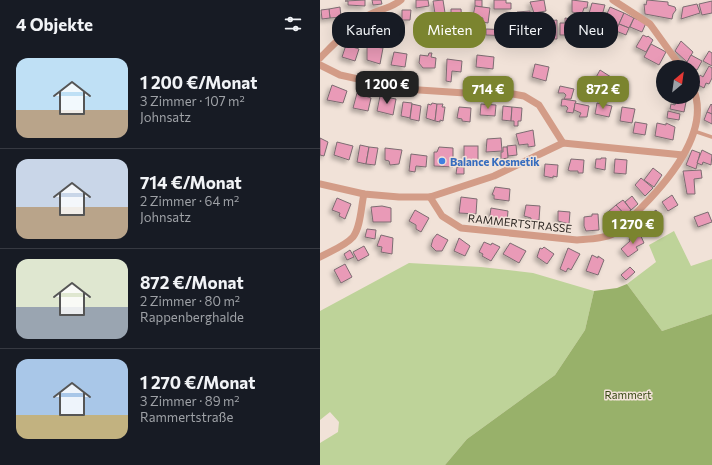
<!DOCTYPE html>
<html lang="de">
<meta charset="utf-8">
<style>
:root{--surface:#171b24;--page:#242831;--text:#f1f3f6;--muted:#9ea1a6;--line:#363941;--accent:#7b842f}
body{margin:0;font-family:Commissioner,sans-serif;background:var(--page);color:var(--text);height:100vh;display:flex;flex-direction:column;font-size:15px;white-space:nowrap}
*{box-sizing:border-box;margin:0}
p{font-size:13px;color:var(--muted)}
.icon{flex:none;width:22px;height:22px;fill:none;stroke:currentColor;stroke-width:2;stroke-linecap:round;stroke-linejoin:round}
.map{position:relative;flex:1;overflow:hidden}
.details{display:flex;flex-direction:column;background:var(--surface);width:320px}
.details>*{flex:none}
.banner{position:absolute;left:12px;top:12px;width:320px;height:36px;display:flex;gap:8px}
.needle{width:26px;rotate:29deg}
.controls{position:absolute;left:336px;top:60px;display:grid;gap:8px}
.controls a{display:grid;place-items:center;width:44px;height:44px;border-radius:50%;background:var(--surface);box-shadow:0 4px 16px #0002;font-size:20px}
.price{position:absolute;translate:-50% -34px;padding:0 9px;border-radius:8px;background:var(--accent);color:#fff;font-size:13px;line-height:26px;filter:drop-shadow(0 1px 2px #0008)}
.price::after{content:'';position:absolute;left:50%;top:24px;width:12px;height:9px;margin-left:-6px;background:inherit;clip-path:polygon(0 0,100% 0,50% 100%)}
.price.on{background:#222;color:#fff}
ul{padding:0;list-style:none}
li{display:flex;align-items:center;gap:12px;height:100px;padding:0 16px}
li+li{border-top:1px solid var(--line)}
li span{display:grid;place-items:center;flex:none;width:112px;height:80px;border-radius:12px;color:#555}
li>.icon{margin-inline-start:auto}
span .icon{width:48px;height:48px;fill:#fffc;stroke-width:1}
li b{font-size:17px}
h2{display:flex;justify-content:space-between;align-items:center;height:48px;padding:0 16px;font-size:17px}
.chip{padding:0 14px;border-radius:16px;background:var(--surface);box-shadow:0 4px 16px #0002;font-size:14px;line-height:36px}
.chip.on{background:var(--accent);color:#fff}
main{display:flex;flex:1;min-height:0}
.map>svg:first-child{display:block}
.green{fill:#bed399}
.forest{fill:#98b16a}
.building{fill:#e99ab7;stroke:#7c6c71;filter:url(#shadow)}
.lines{fill:none;stroke-linecap:round;stroke-linejoin:round}
.service{stroke:#d39c87;stroke-width:3.5}
.minor{stroke:#d39c87;stroke-width:7}
.shop-dot{fill:#3f7fe0;stroke:#f1e2d8;stroke-width:1.5}
.labels{text-anchor:middle;dominant-baseline:central;stroke-width:3;stroke-linejoin:round;paint-order:stroke}
.shop-label{font-size:11px;font-weight:bold;fill:#366cbe;stroke:#f1e2d8;text-anchor:start}
.street-label{font-size:11px;fill:#2a2420;stroke:#f1e2d8}
.park-label{font-size:11px;fill:#374713;stroke:#f1e2d8}
</style>
<main>
<section class="details">
<h2>4 Objekte<svg class="icon" aria-label="filters" viewBox="0 0 24 24"><path d="M4 7h16M4 17h16"/><circle cx="9" cy="7" r="2"/><circle cx="15" cy="17" r="2"/></svg></h2>
<ul>
<li><span style="background:linear-gradient(#bfe0f5 65%,#b9a48a 0)"><svg class="icon" aria-label="home" viewBox="0 0 24 24"><path d="M3 11l9-7 9 7M6 9v11h12V9"/></svg></span><div><b>1 200 €/Monat</b><p>3 Zimmer · 107 m²</p><p>Johnsatz</p></div></li>
<li><span style="background:linear-gradient(#c9d6e8 60%,#b9a48a 0)"><svg class="icon" aria-label="home" viewBox="0 0 24 24"><path d="M3 11l9-7 9 7M6 9v11h12V9"/></svg></span><div><b>714 €/Monat</b><p>2 Zimmer · 64 m²</p><p>Johnsatz</p></div></li>
<li><span style="background:linear-gradient(#dfe7d0 60%,#9aa5b1 0)"><svg class="icon" aria-label="home" viewBox="0 0 24 24"><path d="M3 11l9-7 9 7M6 9v11h12V9"/></svg></span><div><b>872 €/Monat</b><p>2 Zimmer · 80 m²</p><p>Rappenberghalde</p></div></li>
<li><span style="background:linear-gradient(#a9c7e8 70%,#c2b280 0)"><svg class="icon" aria-label="home" viewBox="0 0 24 24"><path d="M3 11l9-7 9 7M6 9v11h12V9"/></svg></span><div><b>1 270 €/Monat</b><p>3 Zimmer · 89 m²</p><p>Rammertstraße</p></div></li>
</ul>
</section>
<div class="map">
<svg width="392" height="465" viewBox="0 0 392 465">
<defs>
<filter id="shadow"><feDropShadow dx="-3" dy="3" stdDeviation="2" flood-color="#0004"/></filter>
</defs>
<rect width="100%" height="100%" fill="#f1e2d8"/>
<g class="green">
<polygon points="354,231 371,266 392,259 392,314 342,331 307,284 336,262 329,245"/>
<polygon points="89,263 161,267 213,273 274,291 265,330 235,375 147,439 125,465 0,465 0,443 18,432 19,422 10,412 0,420 0,311"/>
</g>
<polygon class="forest" points="307,284 342,331 392,314 392,465 125,465 147,439 235,375 265,330 274,291 297,288"/>
<g class="building">
<polygon points="45,0 45,6 28,5 28,1 25,1"/>
<polygon points="52,0 61,0 62,4 53,5"/>
<polygon points="96,0 108,0 109,6 96,8"/>
<polygon points="123,0 126,19 116,20 113,1"/>
<polygon points="155,0 162,0 162,7 155,6"/>
<polygon points="174,0 186,0 186,3 191,3 191,9 174,9"/>
<polygon points="224,0 226,11 214,13 210,2"/>
<polygon points="252,0 268,2 267,8 264,8 262,14 252,12"/>
<polygon points="327,0 348,2 348,5 355,7 356,10 353,14 352,19 325,14 324,4 326,5"/>
<polygon points="392,1 392,13 382,15 379,4"/>
<polygon points="272,3 285,5 281,19 268,17"/>
<polygon points="377,4 380,13 361,19 363,7"/>
<polygon points="155,6 170,8 168,23 162,22 163,18 153,16"/>
<polygon points="20,7 21,17 10,18 9,9"/>
<polygon points="290,7 304,13 296,31 282,25"/>
<polygon points="9,9 10,18 2,19 1,10"/>
<polygon points="131,9 141,9 142,23 131,23"/>
<polygon points="82,10 91,10 90,20 82,20"/>
<polygon points="210,11 211,24 198,25 197,12"/>
<polygon points="304,13 314,18 309,28 299,24"/>
<polygon points="157,18 161,32 147,34 146,20"/>
<polygon points="245,18 259,20 259,31 250,31 250,35 240,35 240,23 245,23"/>
<polygon points="314,18 326,23 322,32 310,27"/>
<polygon points="237,20 237,39 226,39 226,33 229,33 228,21"/>
<polygon points="215,21 228,21 229,33 226,33 226,39 215,39"/>
<polygon points="116,22 118,33 102,35 101,23"/>
<polygon points="211,24 211,28 198,29 198,25"/>
<polygon points="299,24 309,28 306,35 296,31"/>
<polygon points="166,29 191,30 191,36 166,35"/>
<polygon points="323,35 327,37 328,36 333,40 326,52 316,47"/>
<polygon points="361,41 373,52 367,62 355,51"/>
<polygon points="331,44 346,52 339,65 324,57"/>
<polygon points="26,45 39,49 35,61 22,57"/>
<polygon points="47,46 63,48 60,64 47,60"/>
<polygon points="389,51 392,53 392,66 383,61"/>
<polygon points="74,52 87,54 85,67 71,65"/>
<polygon points="109,53 112,53 111,57 116,58 115,68 103,68 99,63 100,55 108,56"/>
<polygon points="157,55 174,57 173,69 156,67"/>
<polygon points="371,55 382,61 377,70 366,64"/>
<polygon points="127,59 142,61 141,72 132,71 131,82 126,81"/>
<polygon points="215,64 229,67 226,81 212,77"/>
<polygon points="389,66 392,68 392,78 389,84 386,83 384,88 376,84 380,75 383,77"/>
<polygon points="280,70 291,77 285,87 274,81"/>
<polygon points="12,85 27,91 23,103 7,100"/>
<polygon points="240,86 254,89 251,99 244,99 246,95 244,93 238,93"/>
<polygon points="37,93 51,98 48,111 33,108"/>
<polygon points="60,96 76,99 73,115 57,111"/>
<polygon points="355,97 366,97 366,102 354,100"/>
<polygon points="242,99 256,101 253,113 246,112 248,108 246,106 241,106"/>
<polygon points="356,100 366,102 364,112 350,109 351,104 355,105"/>
<polygon points="83,102 92,103 90,118 81,116"/>
<polygon points="112,103 117,104 115,121 106,118 108,104 111,105"/>
<polygon points="255,103 269,106 267,117 259,117 261,113 254,110"/>
<polygon points="277,103 292,106 289,117 275,114"/>
<polygon points="92,104 101,106 99,121 90,119"/>
<polygon points="117,104 123,104 122,107 125,107 123,121 120,120 120,122 115,121"/>
<polygon points="161,104 176,105 175,116 160,115"/>
<polygon points="391,104 392,105 392,114 387,112"/>
<polygon points="183,106 192,107 191,121 182,120"/>
<polygon points="139,107 151,108 150,122 142,121 142,119 137,118"/>
<polygon points="192,107 202,108 201,121 198,121 198,126 194,126 194,121 191,121"/>
<polygon points="302,107 315,109 312,123 300,121"/>
<polygon points="348,111 360,114 359,120 347,118"/>
<polygon points="387,112 392,114 392,124 384,120"/>
<polygon points="315,122 327,124 325,135 313,133"/>
<polygon points="337,123 346,125 346,123 355,127 353,140 335,136"/>
<polygon points="213,130 215,146 208,147 208,144 199,145 196,134"/>
<polygon points="0,138 8,142 4,156 0,155"/>
<polygon points="181,138 182,151 166,152 167,139"/>
<polygon points="17,142 33,146 29,160 14,155"/>
<polygon points="40,145 49,147 46,164 37,162"/>
<polygon points="196,145 197,155 188,156 187,146"/>
<rect x="144" y="146" width="14" height="14"/>
<polygon points="49,147 58,148 55,165 46,164"/>
<polygon points="119,147 133,148 133,167 114,166 114,152 117,152"/>
<polygon points="183,147 187,147 188,158 181,159 181,152 183,152"/>
<polygon points="65,148 82,150 79,164 70,165 69,161 65,160"/>
<polygon points="372,150 380,153 376,169 366,165"/>
<polygon points="382,150 392,155 391,165 383,162 382,165 377,163"/>
<polygon points="91,154 107,156 106,167 96,166 95,172 89,171"/>
<polygon points="281,158 286,158 285,170 275,168 276,159 281,159"/>
<polygon points="251,159 264,160 263,173 258,173 258,171 250,171 248,170"/>
<polygon points="295,159 307,160 306,174 294,173"/>
<polygon points="225,164 238,165 237,177 233,176 233,178 224,176"/>
<polygon points="137,167 144,167 144,174 136,174"/>
<polygon points="333,168 342,175 334,187 324,180"/>
<polygon points="381,170 382,178 374,179 375,194 367,194 363,171"/>
<polygon points="321,178 333,188 325,196 315,185"/>
<polygon points="175,187 190,189 189,201 174,199 174,195 172,195"/>
<polygon points="352,195 358,205 348,211 342,202"/>
<polygon points="312,196 318,204 311,210 305,202"/>
<polygon points="141,197 157,199 156,214 139,213"/>
<polygon points="17,198 31,204 25,219 19,216 20,213 12,210"/>
<polygon points="303,200 311,210 305,215 296,205"/>
<polygon points="206,205 220,206 219,220 211,221 211,218 204,216"/>
<polygon points="296,205 305,215 296,222 288,212"/>
<polygon points="62,206 71,208 71,222 53,222 51,207"/>
<polygon points="171,208 188,211 187,222 169,222"/>
<polygon points="95,210 109,218 101,232 96,229 96,225 89,221"/>
<polygon points="336,210 342,219 332,226 326,217"/>
<polygon points="238,211 250,212 249,224 238,221"/>
<polygon points="388,212 392,222 378,227 374,217"/>
<polygon points="272,214 278,214 279,230 266,231 264,226 264,217 272,216"/>
<polygon points="47,229 56,230 55,239 45,237"/>
<polygon points="117,234 128,240 122,251 116,251 111,246 113,239"/>
<polygon points="320,234 324,243 316,247 318,250 308,257 301,249 310,241 309,239"/>
<polygon points="61,235 73,238 72,254 61,252 62,247 57,246"/>
<polygon points="139,238 150,246 145,256 134,251"/>
<polygon points="164,242 171,245 172,243 180,247 171,261 162,256 163,254 159,252"/>
<polygon points="190,243 206,251 199,263 183,254"/>
<polygon points="44,246 49,255 38,261 33,252"/>
<polygon points="224,247 234,254 227,264 217,257 220,248 222,249"/>
<polygon points="248,248 260,254 251,270 248,268 246,272 240,269"/>
<polygon points="30,250 34,257 27,260 24,254"/>
<polygon points="272,255 278,258 278,256 284,260 278,275 266,271"/>
<polygon points="25,264 32,277 21,283 14,270"/>
<polygon points="310,267 315,272 306,280 301,275"/>
</g>
<g class="lines">
<polyline class="service" points="374,131 392,137"/>
<g class="minor">
<polyline points="293,0 330,24 361,67"/>
<path d="M0 58C15 43 29 28 47 16 58 9 71 9 81 0"/>
<polyline points="0,65 20,75 84,89 145,93 187,93 204,96 219,105 243,143"/>
<polyline points="0,184 44,194 79,197 110,197 174,176 243,143 363,155"/>
<path d="M110 197 122 216 141 228 257 240C269 239 284 239 295 233 303 228 309 219 315 214 345 185 392 132 373 88"/>
<path d="M0 257C11 251 25 246 33 237 41 227 41 206 44 194"/>
</g>
</g>
<circle class="shop-dot" cx="122" cy="161" r="4"/>
<g class="labels">
<g class="shop-label">
<text x="130" y="161">Balance Kosmetik</text>
</g>
<g class="street-label">
<text transform="translate(200 223) rotate(6)">RAMMERTSTRASSE</text>
</g>
<g class="park-label">
<text x="308" y="394">Rammert</text>
</g>
</g>
</svg>
<div class="controls">
<a><svg class="needle" viewBox="-14 -14 28 28"><path d="M0-13l5 13h-10z" fill="#e53935"/><path d="M0 13l5-13h-10z" fill="#9ea1a6"/></svg></a>
</div>
<b class="price on" style="left:67px;top:105px">1 200 €</b>
<b class="price" style="left:168px;top:110px">714 €</b>
<b class="price" style="left:283px;top:110px">872 €</b>
<b class="price" style="left:313px;top:245px">1 270 €</b>
<div class="banner">
<a class="chip">Kaufen</a>
<a class="chip on">Mieten</a>
<a class="chip">Filter</a>
<a class="chip">Neu</a>
</div>
</div>
</main>
